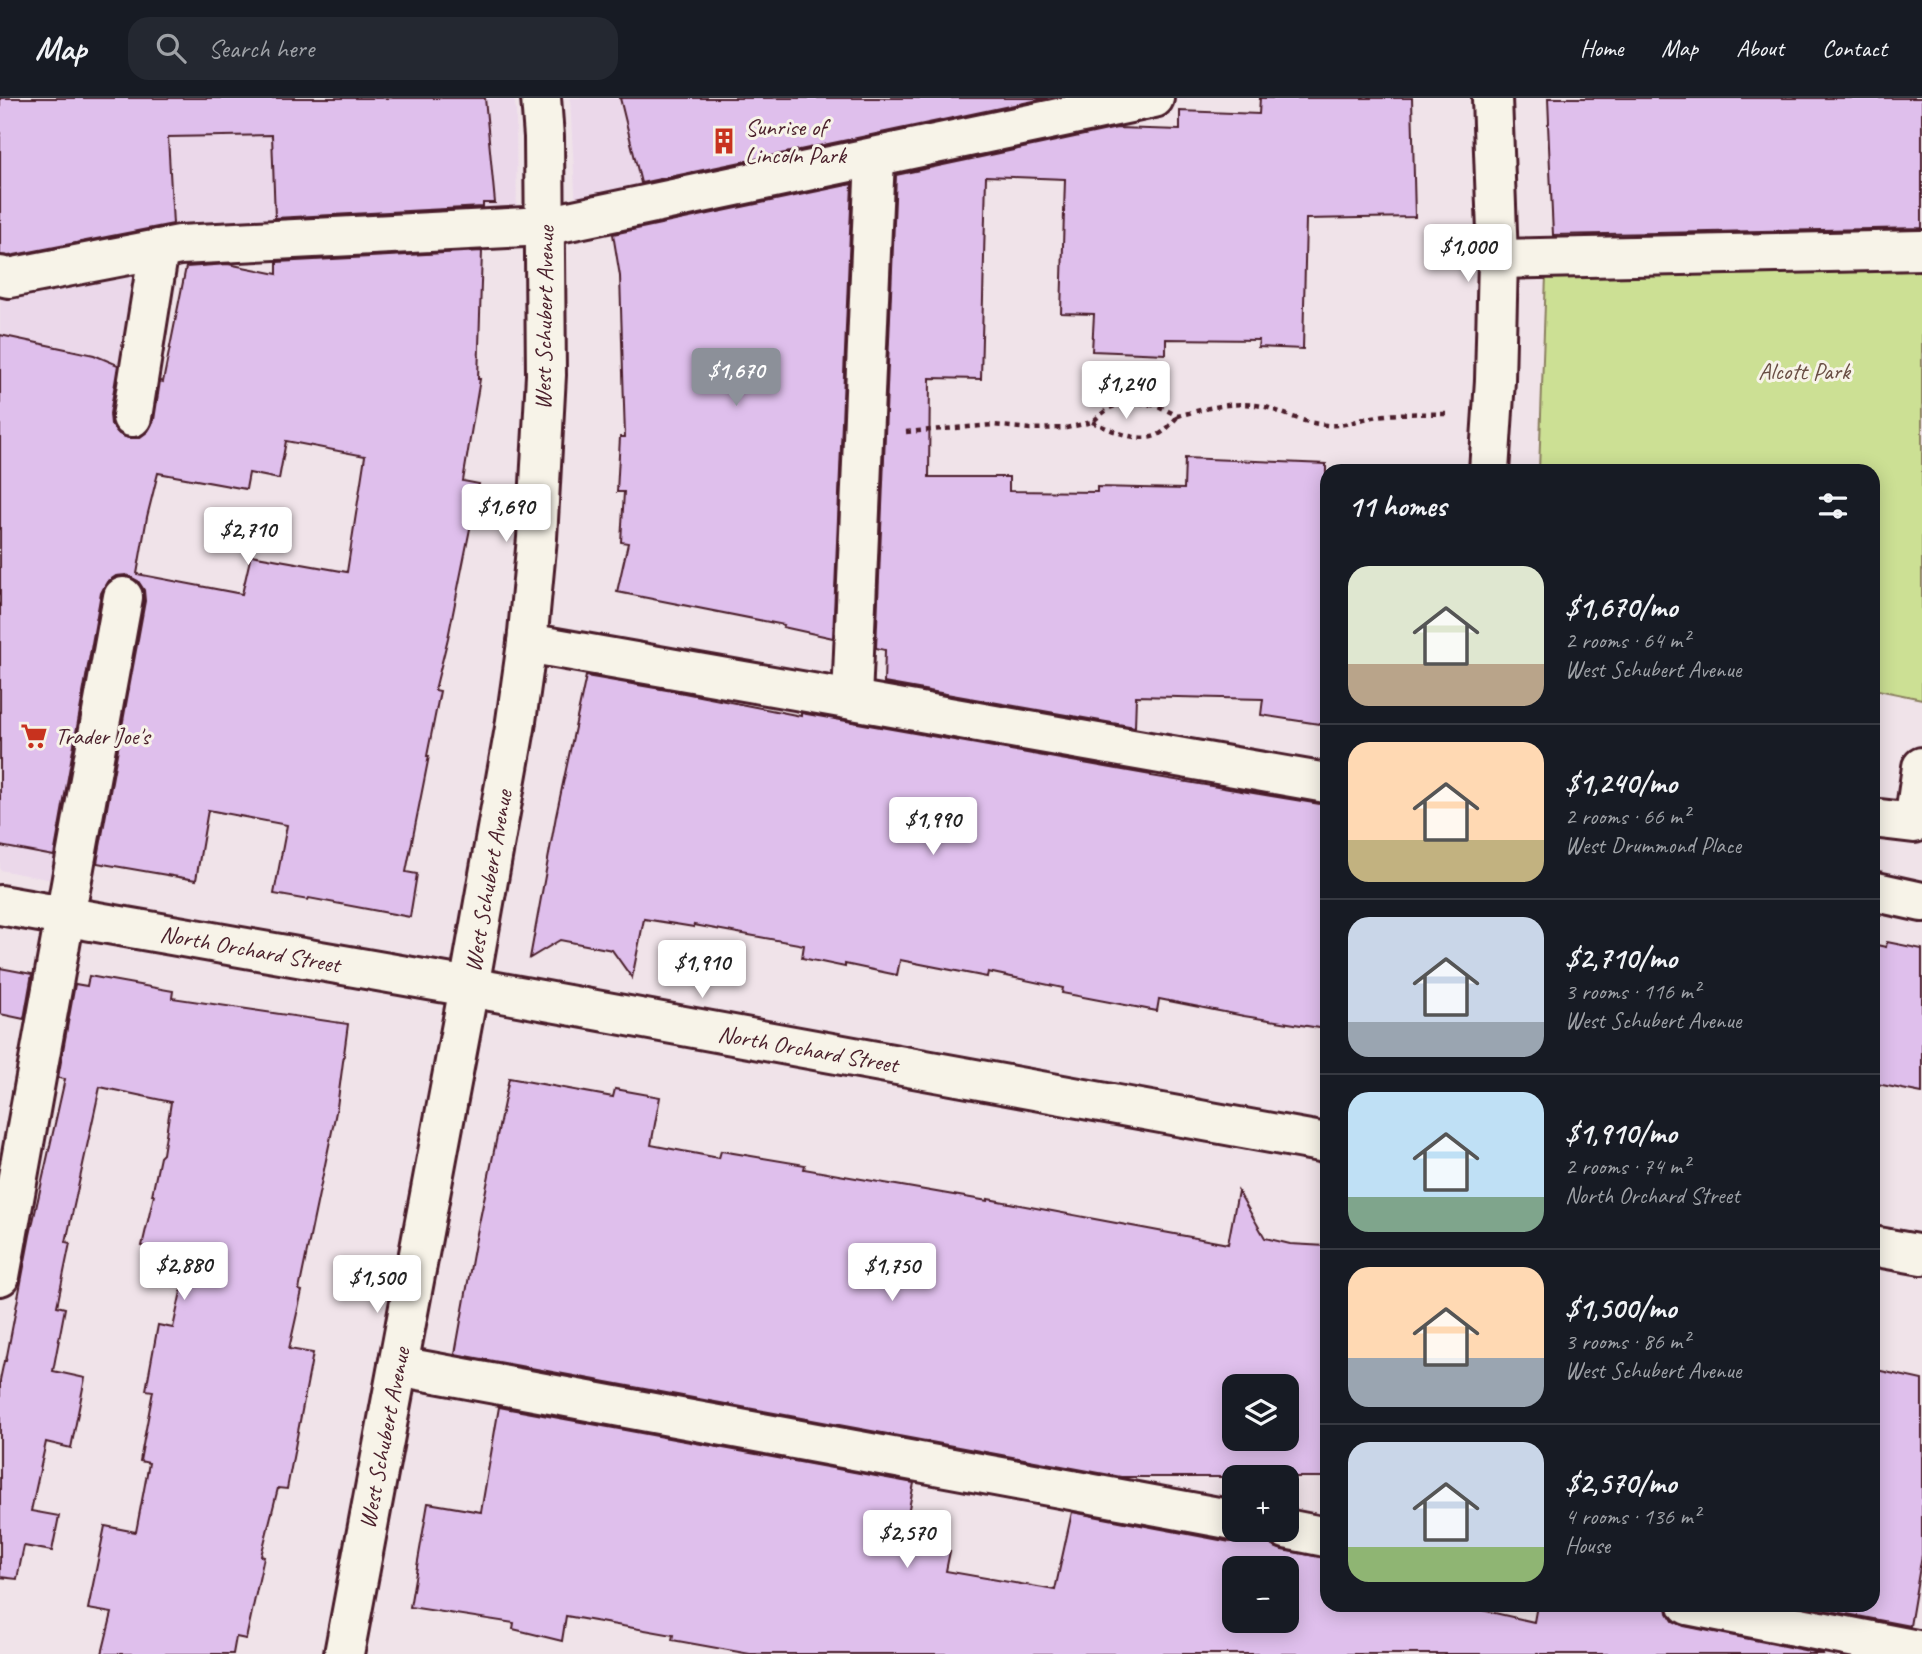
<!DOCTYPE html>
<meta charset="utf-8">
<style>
:root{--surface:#171b24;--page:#242831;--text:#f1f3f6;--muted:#9ea1a6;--line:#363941;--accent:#8c9099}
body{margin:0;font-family:Caveat,sans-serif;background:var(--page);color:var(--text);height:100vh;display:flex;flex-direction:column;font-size:26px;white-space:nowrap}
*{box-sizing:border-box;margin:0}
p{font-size:23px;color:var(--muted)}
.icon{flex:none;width:38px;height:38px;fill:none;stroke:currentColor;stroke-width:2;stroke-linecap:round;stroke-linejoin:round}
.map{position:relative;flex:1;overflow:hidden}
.side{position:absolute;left:1320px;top:366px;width:560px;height:1148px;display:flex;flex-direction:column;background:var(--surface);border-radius:21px;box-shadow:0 4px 18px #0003}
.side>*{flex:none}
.controls{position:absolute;left:1222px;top:1276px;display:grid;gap:14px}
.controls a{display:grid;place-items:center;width:77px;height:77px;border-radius:14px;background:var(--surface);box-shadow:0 4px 18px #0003;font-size:35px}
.price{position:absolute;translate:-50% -60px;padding:0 16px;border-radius:7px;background:#fff;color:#222;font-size:23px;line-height:46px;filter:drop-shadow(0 2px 4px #0008)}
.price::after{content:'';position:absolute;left:50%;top:42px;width:21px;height:16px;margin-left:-10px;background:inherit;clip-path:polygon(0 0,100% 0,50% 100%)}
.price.selected{background:var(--accent);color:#fff}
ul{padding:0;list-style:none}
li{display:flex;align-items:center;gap:21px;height:175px;padding:0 28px}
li+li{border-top:2px solid var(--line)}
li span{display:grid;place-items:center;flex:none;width:196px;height:140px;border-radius:21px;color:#555}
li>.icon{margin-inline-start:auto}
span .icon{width:84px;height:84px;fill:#fffc;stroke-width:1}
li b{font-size:30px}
h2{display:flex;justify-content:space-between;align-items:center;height:84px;padding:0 28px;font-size:30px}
header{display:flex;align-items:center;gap:42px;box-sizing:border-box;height:98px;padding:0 35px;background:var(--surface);border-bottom:2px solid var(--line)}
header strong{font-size:33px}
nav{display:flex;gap:38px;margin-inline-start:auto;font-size:24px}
.search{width:490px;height:63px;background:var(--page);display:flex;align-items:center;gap:18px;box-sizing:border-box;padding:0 24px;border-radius:21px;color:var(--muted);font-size:26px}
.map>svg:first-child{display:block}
.built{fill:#ebd8ea}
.green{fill:#cce094;stroke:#8b8060;stroke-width:2}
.building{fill:#dfbfec;stroke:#4a1f2b;stroke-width:2;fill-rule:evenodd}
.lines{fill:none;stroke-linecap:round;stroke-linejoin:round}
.minor-casing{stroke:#4a1f2b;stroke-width:44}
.path{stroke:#4a1f2b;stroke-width:4.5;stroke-dasharray:5 5;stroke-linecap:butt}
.minor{stroke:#f7f3e8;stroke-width:38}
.labels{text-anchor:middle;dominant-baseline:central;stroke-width:6;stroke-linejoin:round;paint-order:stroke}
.poi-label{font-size:24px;fill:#4a1f2b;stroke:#f7f3e8;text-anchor:start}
.street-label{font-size:24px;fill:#4a1f2b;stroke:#f7f3e8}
.park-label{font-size:24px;fill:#6a4f45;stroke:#f7f3e8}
</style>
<header>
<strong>Map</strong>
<div class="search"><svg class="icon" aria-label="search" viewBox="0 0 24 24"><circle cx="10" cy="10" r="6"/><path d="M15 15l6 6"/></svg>Search here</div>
<nav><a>Home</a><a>Map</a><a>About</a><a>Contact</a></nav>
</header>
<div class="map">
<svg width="1922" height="1556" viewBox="0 0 1922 1556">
<rect width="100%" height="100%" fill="#f0e3e9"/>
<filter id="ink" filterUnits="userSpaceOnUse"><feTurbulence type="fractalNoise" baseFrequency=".0143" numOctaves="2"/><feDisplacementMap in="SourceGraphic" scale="14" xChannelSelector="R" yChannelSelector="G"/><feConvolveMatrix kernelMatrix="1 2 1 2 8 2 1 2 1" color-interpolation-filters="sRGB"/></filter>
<g filter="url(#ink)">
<g class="built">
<polygon points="0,0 514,0 516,12 517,136 150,156 87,480 117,487 62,784 0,772"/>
<polygon points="570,0 1187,0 577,131"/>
</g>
<polygon class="green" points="1922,171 1922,601 1873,591 1872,373 1539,373 1546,177"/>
<g class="building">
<polygon points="0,0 485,0 495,105 483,105 483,109 275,120 272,37 168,39 173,126 9,158 0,157"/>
<polygon points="620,0 1048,0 641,85"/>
<polygon points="1260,0 1412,0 1415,119 1306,121 1303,251 1258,249 1259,242 1166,241 1166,256 1092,253 1094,216 1061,215 1065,81 986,78 981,281 930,280 929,379 1009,379 1009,393 1097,394 1097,389 1184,391 1185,360 1326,366 1326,627 1261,617 1263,601 1136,598 1135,629 884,585 885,552 876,550 896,77 1117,30 1180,32 1180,13 1259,16"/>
<polygon points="1548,0 1922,0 1922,130 1553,137 1548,26 1549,25"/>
<polygon points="852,86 833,540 783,529 784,527 617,494 628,445 621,444 624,394 617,394 620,339 625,339 620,178 613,136"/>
<path d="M482 153 478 281H480L463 383 479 386 448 540 435 592 440 593 427 658H429L406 774 417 776 410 819 309 800 308 802 274 796 287 727 208 712 196 782 97 765 145 503 144 492 138 483 126 477 116 478 107 484 101 495 54 758 0 748V237L94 257 118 267 110 316 111 326 119 336 128 340H139L148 333 154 322 160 283 163 284 186 169 228 166 277 176V164ZM286 343 365 358 347 474 251 457 242 496 137 476 147 419 158 375 246 391 249 375 279 381Z"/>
<polygon points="586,578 684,595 801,618 801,615 1151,677 1151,678 1326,707 1326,931 1244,918 1159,901 1157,913 1062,895 1063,890 988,874 987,879 900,862 897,877 845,866 845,869 802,860 804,847 694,827 694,829 644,821 632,880 612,852 560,842 530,860 556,718"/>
<polygon points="1887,844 1922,851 1922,995 1872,985 1872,846 1886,849"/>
<polygon points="0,870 32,876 24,921 0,916"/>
<polygon points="89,878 173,893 172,900 348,926 337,1009 299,1192 302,1193 289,1251 313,1255 287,1391 278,1390 261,1458 264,1459 246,1541 236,1539 233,1556 102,1556 112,1515 88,1511 105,1428 136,1434 149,1365 140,1363 153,1293 146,1292 158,1227 173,1230 189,1157 142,1148 154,1097 152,1097 160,1059 163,1056 171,1004 100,989 66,1144 70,1145 57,1208 65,1210 53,1273 85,1280 71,1350 46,1344 31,1413 59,1418 52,1453 24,1448 17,1481 0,1479 0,1282 4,1263 6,1263 30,1137 65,981 58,980 75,886 87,888"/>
<path d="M509 980 613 999 615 991 660 999 651 1047 719 1060 721 1053 805 1067 804 1071 988 1103V1101L1228 1146 1238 1093 1265 1140 1290 1146 1326 1148V1379H1121L455 1256 475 1145ZM1234 1288H1286V1340H1234Z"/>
<polygon points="1872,1271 1922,1282 1922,1457 1910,1528 1800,1507 1872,1507"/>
<path d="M499 1309 914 1385 902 1446 950 1453 946 1473 1055 1492 1072 1414 1230 1444 1241 1443 1246 1439 1269 1444 1272 1448 1282 1452 1326 1460V1507H1460L1534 1524 1537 1507H1667L1668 1515 1673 1523 1684 1528 1824 1556H750L672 1542 673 1537 566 1518 562 1543 513 1531 514 1525 410 1509 428 1405 481 1414ZM1234 1470H1286V1522H1234Z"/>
</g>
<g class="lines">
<g class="minor-casing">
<g id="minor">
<polyline points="1498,161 1922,152"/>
<polyline points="0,178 9,180 180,147 545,128 1154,0"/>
<polyline points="132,319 159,151"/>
<polyline points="1489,373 1495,282 1498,161 1492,0"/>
<polyline points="527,545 1326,685"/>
<polyline points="852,601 875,59"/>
<polyline points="1872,720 1914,725 1922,669"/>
<polyline points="1872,793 1922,804"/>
<polyline points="0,807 469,889 1326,1045"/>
<polyline points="1872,1148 1922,1157"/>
<polyline points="0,1178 123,499"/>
<polyline points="398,1268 1234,1422"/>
<polyline points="1286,1431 1326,1439"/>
<polyline points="1688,1507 1922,1553"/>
<polyline points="344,1556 469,889 515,630 527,545 537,440 546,277 544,39 541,0"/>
</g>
</g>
<g class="path">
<path d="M1092 324C1110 331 1132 343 1152 339 1163 337 1171 326 1178 318"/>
<path d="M906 334 993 327 1030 331 1066 330 1092 324 1109 310 1124 305H1140L1158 308 1178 318C1206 310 1240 301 1269 310 1288 317 1305 325 1326 327 1343 329 1357 322 1373 319 1398 314 1424 316 1449 316"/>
</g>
<use href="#minor" class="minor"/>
</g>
</g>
<defs>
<g id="building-bare" transform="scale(2.1)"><path d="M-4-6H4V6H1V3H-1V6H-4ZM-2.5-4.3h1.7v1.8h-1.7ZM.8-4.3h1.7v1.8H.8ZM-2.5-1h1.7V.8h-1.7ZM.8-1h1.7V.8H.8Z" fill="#c8321e" stroke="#f7f3e8" stroke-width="2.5" paint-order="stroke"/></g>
<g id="supermarket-bare" transform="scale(2.1)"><path d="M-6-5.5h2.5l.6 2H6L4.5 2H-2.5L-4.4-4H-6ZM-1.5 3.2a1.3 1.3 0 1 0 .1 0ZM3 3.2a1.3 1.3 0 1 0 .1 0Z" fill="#c8321e" stroke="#f7f3e8" stroke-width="2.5" paint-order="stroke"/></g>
</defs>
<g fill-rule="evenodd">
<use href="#building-bare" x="724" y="43"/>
<use href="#supermarket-bare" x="34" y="638"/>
</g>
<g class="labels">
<g class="poi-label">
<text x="745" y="29">Sunrise of<tspan x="745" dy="28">Lincoln Park</tspan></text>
<text x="55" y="638">Trader Joe's</text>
</g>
<g class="street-label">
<text transform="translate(544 220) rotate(-89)">West Schubert Avenue</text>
<text transform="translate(488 783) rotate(-80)">West Schubert Avenue</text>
<text transform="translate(250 851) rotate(10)">North Orchard Street</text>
<text transform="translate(808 951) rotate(10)">North Orchard Street</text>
<text transform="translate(384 1340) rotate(-79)">West Schubert Avenue</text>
</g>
<g class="park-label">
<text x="1804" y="273">Alcott Park</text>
</g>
</g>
</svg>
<div class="controls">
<a><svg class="icon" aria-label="layers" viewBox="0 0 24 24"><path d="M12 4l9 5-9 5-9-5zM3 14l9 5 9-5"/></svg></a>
<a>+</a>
<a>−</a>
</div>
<b class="price" style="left:1468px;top:186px">$1,000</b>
<b class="price selected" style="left:736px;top:310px">$1,670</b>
<b class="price" style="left:1126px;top:323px">$1,240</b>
<b class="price" style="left:506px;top:446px">$1,690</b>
<b class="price" style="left:248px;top:469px">$2,710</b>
<b class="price" style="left:933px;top:759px">$1,990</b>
<b class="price" style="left:702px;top:902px">$1,910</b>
<b class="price" style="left:184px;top:1204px">$2,880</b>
<b class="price" style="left:892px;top:1205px">$1,750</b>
<b class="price" style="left:377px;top:1217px">$1,500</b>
<b class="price" style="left:907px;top:1472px">$2,570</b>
<section class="side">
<h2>11 homes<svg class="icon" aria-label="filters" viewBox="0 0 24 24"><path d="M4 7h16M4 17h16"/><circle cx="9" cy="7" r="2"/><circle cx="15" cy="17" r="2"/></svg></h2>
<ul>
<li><span style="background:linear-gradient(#dfe7d0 70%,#b9a48a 0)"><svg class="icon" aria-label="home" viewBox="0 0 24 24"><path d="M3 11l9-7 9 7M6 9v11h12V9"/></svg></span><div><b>$1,670/mo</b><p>2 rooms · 64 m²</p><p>West Schubert Avenue</p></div></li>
<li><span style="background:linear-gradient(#ffd9b3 70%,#c2b280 0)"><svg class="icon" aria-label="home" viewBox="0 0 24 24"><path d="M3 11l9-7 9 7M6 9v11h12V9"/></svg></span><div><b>$1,240/mo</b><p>2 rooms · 66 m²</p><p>West Drummond Place</p></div></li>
<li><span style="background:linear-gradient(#c9d6e8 75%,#9aa5b1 0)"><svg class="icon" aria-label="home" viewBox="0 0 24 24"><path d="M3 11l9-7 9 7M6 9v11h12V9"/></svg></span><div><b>$2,710/mo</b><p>3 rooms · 116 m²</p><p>West Schubert Avenue</p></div></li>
<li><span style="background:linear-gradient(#bfe0f5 75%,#7fa58c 0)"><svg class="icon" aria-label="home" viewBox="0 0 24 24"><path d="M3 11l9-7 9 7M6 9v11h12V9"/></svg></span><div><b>$1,910/mo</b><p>2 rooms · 74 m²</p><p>North Orchard Street</p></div></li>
<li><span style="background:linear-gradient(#ffd9b3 65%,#9aa5b1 0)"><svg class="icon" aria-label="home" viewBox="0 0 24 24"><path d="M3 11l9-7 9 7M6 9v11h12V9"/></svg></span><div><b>$1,500/mo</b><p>3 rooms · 86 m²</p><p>West Schubert Avenue</p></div></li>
<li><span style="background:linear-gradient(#c9d6e8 75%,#8fb573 0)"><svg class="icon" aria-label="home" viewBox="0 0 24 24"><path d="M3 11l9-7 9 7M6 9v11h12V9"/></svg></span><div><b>$2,570/mo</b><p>4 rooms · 136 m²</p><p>House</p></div></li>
</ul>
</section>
</div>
